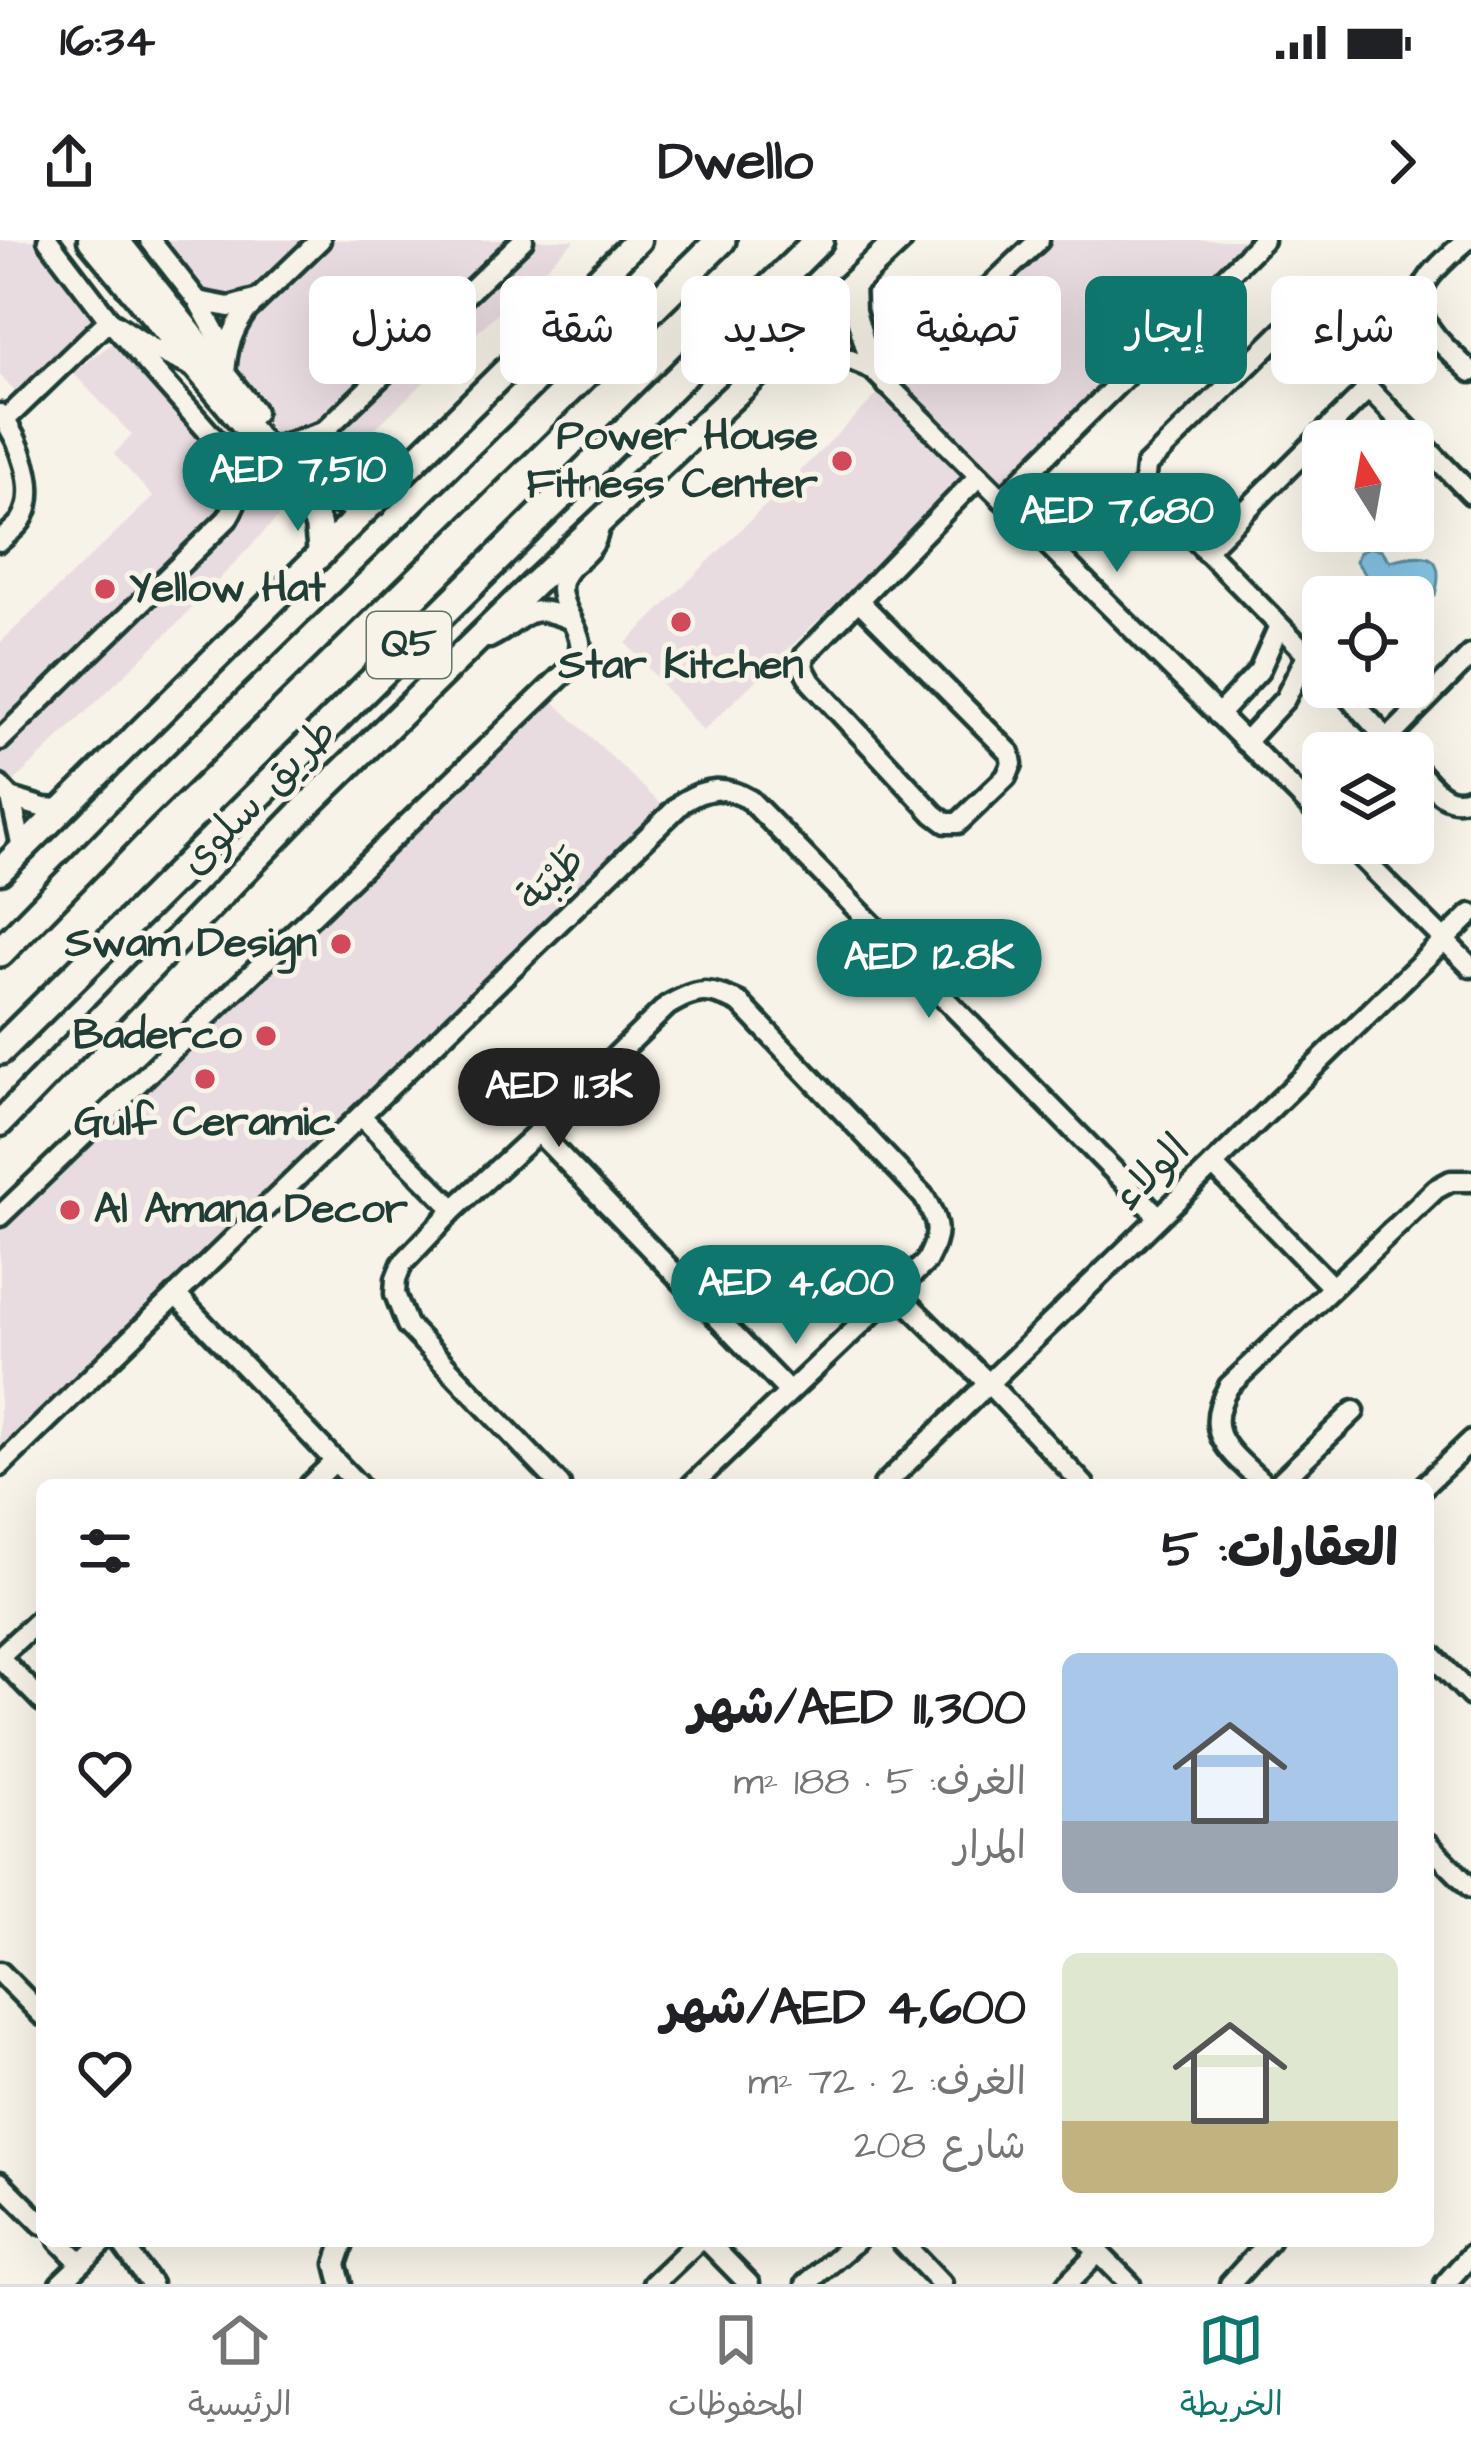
<!DOCTYPE html>
<html lang="ar">
<meta charset="utf-8">
<style>
:root{--surface:#fff;--page:#f2f2f2;--text:#202124;--muted:#757577;--line:#e0e0e0;--accent:#0f766e}
body{margin:0;font-family:"Architects Daughter","Playpen Sans Arabic",sans-serif;background:var(--page);color:var(--text);direction:rtl;height:100vh;display:flex;flex-direction:column;font-size:45px;white-space:nowrap}
*{box-sizing:border-box;margin:0}
p{font-size:39px;color:var(--muted)}
.icon{flex:none;width:66px;height:66px;fill:none;stroke:currentColor;stroke-width:2;stroke-linecap:round;stroke-linejoin:round}
.map{position:relative;flex:1;overflow:hidden;direction:ltr}
.panel{position:absolute;left:36px;top:1239px;width:1398px;height:768px;display:flex;flex-direction:column;background:var(--surface);border-radius:18px;box-shadow:0 12px 48px #0002;direction:rtl}
.panel>*{flex:none}
.banner{position:absolute;left:36px;top:36px;width:1401px;height:108px;direction:rtl;display:flex;gap:24px}
.needle{width:78px;rotate:349deg}
.controls{position:absolute;left:1302px;top:180px;display:grid;gap:24px}
.controls a{display:grid;place-items:center;width:132px;height:132px;border-radius:18px;background:var(--surface);box-shadow:0 12px 48px #0002;font-size:60px}
.price{position:absolute;translate:-50% -102px;padding:0 27px;border-radius:42px;background:var(--accent);color:#fff;font-size:39px;line-height:78px;filter:drop-shadow(0 3px 6px #0008)}
.price::after{content:'';position:absolute;left:50%;top:72px;width:36px;height:27px;margin-left:-18px;background:inherit;clip-path:polygon(0 0,100% 0,50% 100%)}
.price.active{background:#222;color:#fff}
ul{padding:0;list-style:none}
li{display:flex;align-items:center;gap:36px;height:300px;padding:0 36px}
li span{display:grid;place-items:center;flex:none;width:336px;height:240px;border-radius:18px;color:#555}
li>.icon{margin-inline-start:auto}
span .icon{width:144px;height:144px;fill:#fffc;stroke-width:1}
li b{font-size:51px}
h2{display:flex;justify-content:space-between;align-items:center;height:144px;padding:0 36px;font-size:51px}
.pill{padding:0 42px;border-radius:18px;background:var(--surface);box-shadow:0 12px 48px #0002;font-size:42px;line-height:108px}
.pill.active{background:var(--accent);color:#fff}
.status{display:flex;justify-content:space-between;align-items:center;height:84px;padding:0 60px;background:var(--surface);direction:ltr}
.status svg{height:33px;fill:currentColor}
header{display:flex;justify-content:space-between;align-items:center;height:156px;padding:0 36px;background:var(--surface);font-size:54px;font-weight:800}
.menu{display:flex;justify-content:space-around;align-items:center;height:168px;border-top:3px solid var(--line);background:var(--surface);font-size:33px;color:var(--muted)}
.menu a{display:grid;justify-items:center;gap:6px}
.menu .active{color:var(--accent)}
.map>svg:first-child{display:block}
.built{fill:#e9dce0}
.water{fill:#86c5e7;stroke:#5d8f9f;stroke-width:3}
.lines{fill:none;stroke-linecap:round;stroke-linejoin:round}
.minor-casing{stroke:#1f3d34;stroke-width:27}
.major-casing{stroke:#1f3d34;stroke-width:33}
.highway-casing{stroke:#1f3d34;stroke-width:36}
.minor{stroke:#f7f3e8;stroke-width:18}
.major{stroke:#f7f3e8;stroke-width:24}
.highway{stroke:#f7f3e8;stroke-width:27}
.poi-dot{fill:#d1495b;stroke:#f7f3e8;stroke-width:4.5}
.labels{text-anchor:middle;dominant-baseline:central;stroke-width:10;stroke-linejoin:round;paint-order:stroke}
.shield{fill:#f7f3e8;stroke:#60746a;stroke-width:3}
.shield-label{font-size:39px;font-weight:bold;fill:#1f3d34}
.poi-label{font-size:42px;font-weight:bold;fill:#1f3d34;stroke:#f7f3e8;text-anchor:end}
.street-label{font-size:42px;fill:#1f3d34;stroke:#f7f3e8}
</style>
<div class="status"><b>16:34</b><svg viewBox="0 0 49 12"><path d="M0 12V9h3v3zM5 12V6h3v6zM10 12V3h3v9zM15 12V0h3v12zM26 1h20v11H26zM47 4h2v5h-2z"/></svg></div>
<header><svg class="icon" aria-label="forward" viewBox="0 0 24 24"><path d="M9 5l7 7-7 7"/></svg>Dwello<svg class="icon" aria-label="share" viewBox="0 0 24 24"><path d="M12 15V3M7 8l5-5 5 5M5 13v7h14v-7"/></svg></header>
<div class="map">
<svg width="1471" height="2044" viewBox="0 0 1471 2044">
<rect width="100%" height="100%" fill="#f7f3e8"/>
<filter id="ink" filterUnits="userSpaceOnUse"><feTurbulence type="fractalNoise" baseFrequency=".00833" numOctaves="2"/><feDisplacementMap in="SourceGraphic" scale="24" xChannelSelector="R" yChannelSelector="G"/><feConvolveMatrix kernelMatrix="1 2 1 2 8 2 1 2 1" color-interpolation-filters="sRGB"/></filter>
<g filter="url(#ink)">
<g class="built">
<polygon points="0,0 38,0 98,78 17,154 0,135"/>
<polygon points="160,0 301,0 251,51 204,57"/>
<polygon points="332,0 575,0 318,242 278,199 239,136 239,98 265,64"/>
<polygon points="1051,0 1249,0 1003,245 901,146"/>
<polygon points="114,102 279,276 177,384 0,555 0,403 153,257 114,214 132,195 73,133"/>
<polygon points="881,151 967,237 703,491 626,403"/>
<polygon points="552,460 662,565 0,1208 0,988"/>
</g>
<path class="water" d="M1369 307 1382 310 1390 321C1423 313 1447 310 1435 355L1431 357 1418 352 1407 357H1387L1381 340 1366 335 1356 321 1359 313Z"/>
<g class="lines">
<g class="minor-casing">
<g id="minor">
<polyline points="48,0 109,80 150,107 195,128"/>
<polyline points="150,0 198,61 226,112"/>
<path d="M1467 0C1455 11 1441 22 1431 35 1400 74 1445 106 1471 132"/>
<polyline points="854,43 855,71 872,129"/>
<polyline points="198,61 229,67 255,60"/>
<polyline points="783,108 820,107 872,129 1323,579"/>
<path d="M225 137C226 110 231 92 247 70L320 0"/>
<polyline points="887,145 1039,0"/>
<path d="M0 174C20 200 41 251 21 281 16 288 6 295 0 301"/>
<polyline points="279,206 323,192"/>
<polyline points="301,233 323,192 523,0"/>
<polyline points="1002,259 1263,0"/>
<polyline points="1205,311 1369,148"/>
<polyline points="859,361 1010,513 1012,524 1006,537 958,583 946,583 934,574 811,442 803,427 805,415 979,236"/>
<path d="M489 398C527 380 523 359 571 380"/>
<polyline points="1323,430 1144,247 1146,226 1282,92 1294,85 1308,86 1471,254"/>
<polyline points="1339,447 1400,513"/>
<polyline points="1218,475 1259,431 1279,386"/>
<path d="M0 500 227 279C242 255 243 239 228 214L109 80 5 180"/>
<polyline points="1387,500 1471,415"/>
<polyline points="1245,502 1285,459 1308,413"/>
<path d="M1413 526C1431 544 1444 569 1471 557"/>
<polyline points="0,546 11,558 22,608"/>
<polyline points="11,558 44,568 60,569"/>
<polyline points="1347,603 1471,727"/>
<polyline points="361,876 454,969"/>
<polyline points="538,892 788,1151"/>
<polyline points="1213,925 1332,1047"/>
<path d="M0 976 577 421C590 395 562 376 561 349 561 327 585 320 594 303 597 298 598 291 600 285"/>
<polyline points="896,1052 989,1144 1084,1245"/>
<polyline points="176,1055 358,1245"/>
<path d="M0 1226 683 562C707 547 725 545 750 560L1159 977"/>
<polyline points="310,1245 335,1221"/>
<path d="M560 1245 407 1085 395 1054 396 1039 402 1024 454 969 538 892 667 766C697 748 709 748 740 763L924 957C940 985 941 994 926 1022L692 1245"/>
<polyline points="884,1245 1471,674"/>
<path d="M1265 1245C1231 1212 1200 1195 1229 1146L1436 949 1451 941H1471"/>
<polyline points="1277,1245 1354,1171"/>
<polyline points="1425,1245 1471,1201"/>
<polyline points="1428,1411 1471,1456"/>
<polyline points="0,1416 42,1377"/>
<polyline points="0,1418 42,1461"/>
<polyline points="1428,1604 1471,1648"/>
<polyline points="0,1732 42,1775"/>
<polyline points="0,1942 42,1984"/>
<polyline points="59,2001 81,2023"/>
<polyline points="120,2001 151,2044"/>
<polyline points="707,2001 749,2044"/>
<polyline points="901,2001 942,2044"/>
<polyline points="1087,2001 1130,2044"/>
<polyline points="60,2044 105,2001"/>
<polyline points="341,2044 336,2024 344,2001"/>
<polyline points="653,2044 698,2001"/>
<polyline points="806,2044 856,2001"/>
<polyline points="1067,2044 1099,2012"/>
<polyline points="1230,2044 1269,2001"/>
<polyline points="1445,2044 1471,2015"/>
</g>
</g>
<g class="major-casing">
<g id="major">
<polyline points="91,0 304,256 318,285 321,314"/>
<polyline points="116,0 252,172"/>
<path d="M300 232C325 258 337 265 373 263"/>
<polyline points="0,631 638,0"/>
<polyline points="0,883 301,572 534,344 899,0"/>
</g>
</g>
<g class="highway-casing">
<g id="highway">
<polyline points="0,712 140,569 721,0"/>
<polyline points="0,810 819,0"/>
</g>
</g>
<use href="#minor" class="minor"/>
<use href="#major" class="major"/>
<use href="#highway" class="highway"/>
</g>
</g>
<g class="poi-dot">
<circle cx="842" cy="221" r="12"/>
<circle cx="105" cy="349" r="12"/>
<circle cx="681" cy="382" r="12"/>
<circle cx="341" cy="704" r="12"/>
<circle cx="266" cy="796" r="12"/>
<circle cx="205" cy="839" r="12"/>
<circle cx="70" cy="970" r="12"/>
</g>
<g class="labels">
<rect class="shield" x="367" y="372" width="84" height="66" rx="9"/>
<g class="shield-label">
<text x="409" y="405">Q5</text>
</g>
<g class="poi-label">
<text x="818" y="197">Power House<tspan x="818" dy="48">Fitness Center</tspan></text>
<text x="129" y="349" text-anchor="start">Yellow Hat</text>
<text x="681" y="426" text-anchor="middle">Star Kitchen</text>
<text x="317" y="704">Swam Design</text>
<text x="242" y="796">Baderco</text>
<text x="205" y="883" text-anchor="middle">Gulf Ceramic</text>
<text x="94" y="970" text-anchor="start">Al Amana Decor</text>
</g>
<g class="street-label">
<text transform="translate(259 557) rotate(-45)">طريق سلوى</text>
<text transform="translate(552 639) rotate(-44)">طَيْبَة</text>
<text transform="translate(1152 933) rotate(-44)">الولاء</text>
</g>
</g>
</svg>
<div class="controls">
<a><svg class="needle" viewBox="-14 -14 28 28"><path d="M0-13l5 13h-10z" fill="#e53935"/><path d="M0 13l5-13h-10z" fill="#757577"/></svg></a>
<a><svg class="icon" aria-label="locate" viewBox="0 0 24 24"><circle cx="12" cy="12" r="6"/><path d="M12 2v4M12 18v4M2 12h4M18 12h4"/></svg></a>
<a><svg class="icon" aria-label="layers" viewBox="0 0 24 24"><path d="M12 4l9 5-9 5-9-5zM3 14l9 5 9-5"/></svg></a>
</div>
<b class="price" style="left:298px;top:294px">AED 7,510</b>
<b class="price" style="left:1117px;top:335px">AED 7,680</b>
<b class="price" style="left:929px;top:781px">AED 12.8K</b>
<b class="price active" style="left:559px;top:910px">AED 11.3K</b>
<b class="price" style="left:796px;top:1107px">AED 4,600</b>
<div class="banner">
<a class="pill">شراء</a>
<a class="pill active">إيجار</a>
<a class="pill">تصفية</a>
<a class="pill">جديد</a>
<a class="pill">شقة</a>
<a class="pill">منزل</a>
</div>
<section class="panel">
<h2>العقارات: 5<svg class="icon" aria-label="filters" viewBox="0 0 24 24"><path d="M4 7h16M4 17h16"/><circle cx="9" cy="7" r="2"/><circle cx="15" cy="17" r="2"/></svg></h2>
<ul>
<li><span style="background:linear-gradient(#a9c7e8 70%,#9aa5b1 0)"><svg class="icon" aria-label="home" viewBox="0 0 24 24"><path d="M3 11l9-7 9 7M6 9v11h12V9"/></svg></span><div><b>AED 11,300/شهر</b><p>الغرف: 5 · 188 m²</p><p>المرار</p></div><svg class="icon" aria-label="heart" viewBox="0 0 24 24"><path d="M12 20l-8-8c-3-5 5-10 8-4 3-6 11-1 8 4z"/></svg></li>
<li><span style="background:linear-gradient(#dfe7d0 70%,#c2b280 0)"><svg class="icon" aria-label="home" viewBox="0 0 24 24"><path d="M3 11l9-7 9 7M6 9v11h12V9"/></svg></span><div><b>AED 4,600/شهر</b><p>الغرف: 2 · 72 m²</p><p>شارع 208</p></div><svg class="icon" aria-label="heart" viewBox="0 0 24 24"><path d="M12 20l-8-8c-3-5 5-10 8-4 3-6 11-1 8 4z"/></svg></li>
</ul>
</section>
</div>
<nav class="menu">
<a class="active"><svg class="icon" aria-label="map" viewBox="0 0 24 24"><path d="M3 6l6-2 6 2 6-2v14l-6 2-6-2-6 2zM9 4v14M15 6v14"/></svg>الخريطة</a>
<a><svg class="icon" aria-label="saved" viewBox="0 0 24 24"><path d="M7 4h10v16l-5-4-5 4z"/></svg>المحفوظات</a>
<a><svg class="icon" aria-label="home" viewBox="0 0 24 24"><path d="M3 11l9-7 9 7M6 9v11h12V9"/></svg>الرئيسية</a>
</nav>
